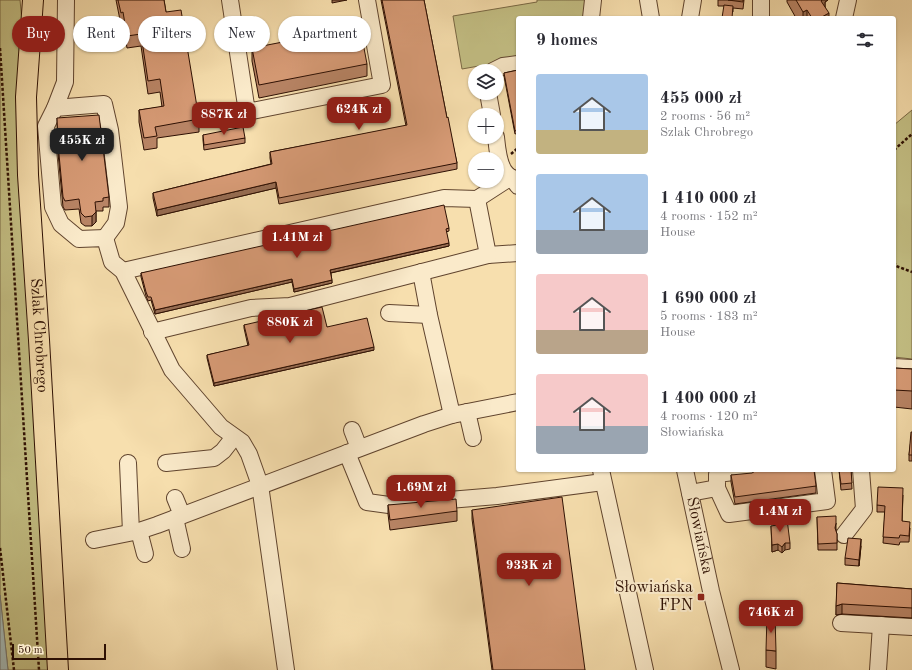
<!DOCTYPE html>
<meta charset="utf-8">
<style>
:root{--surface:#fff;--page:#f2f2f3;--text:#2b2b33;--muted:#7c7c81;--accent:#8f2418}
body{margin:0;font-family:"Old Standard TT",serif;background:var(--page);color:var(--text);height:100vh;display:flex;flex-direction:column;font-size:15px;white-space:nowrap}
*{box-sizing:border-box;margin:0}
p{font-size:13px;color:var(--muted)}
.icon{flex:none;width:22px;height:22px;fill:none;stroke:currentColor;stroke-width:2;stroke-linecap:round;stroke-linejoin:round}
.map{position:relative;flex:1;overflow:hidden}
.drawer{position:absolute;left:516px;top:16px;width:380px;height:456px;display:flex;flex-direction:column;background:var(--surface);border-radius:4px;box-shadow:0 1px 3px #0004}
.drawer>*{flex:none}
.top-card{position:absolute;left:12px;top:16px;width:380px;height:36px;display:flex;gap:8px}
.tools{position:absolute;left:468px;top:64px;display:grid;gap:8px}
.tools a{display:grid;place-items:center;width:36px;height:36px;border-radius:50%;background:var(--surface);box-shadow:0 1px 3px #0004;font-size:20px}
.scale{position:absolute;left:12px;bottom:10px;width:94px;box-sizing:border-box;padding-left:4px;border:2px solid #2e1003;border-top:0;font-size:11px;line-height:14px;white-space:nowrap;color:#2e1003;-webkit-text-stroke:3px #faeaca;paint-order:stroke}
.price{position:absolute;translate:-50% -34px;padding:0 9px;border-radius:8px;background:var(--accent);color:#fff;font-size:13px;line-height:26px;filter:drop-shadow(0 1px 2px #0008)}
.price::after{content:'';position:absolute;left:50%;top:24px;width:12px;height:9px;margin-left:-6px;background:inherit;clip-path:polygon(0 0,100% 0,50% 100%)}
.price.current{background:#222;color:#fff}
ul{padding:0;list-style:none}
li{display:flex;align-items:center;gap:12px;height:100px;padding:0 20px}
li span{display:grid;place-items:center;flex:none;width:112px;height:80px;border-radius:4px;color:#555}
li>.icon{margin-inline-start:auto}
span .icon{width:48px;height:48px;fill:#fffc;stroke-width:1}
li b{font-size:17px}
h2{display:flex;justify-content:space-between;align-items:center;height:48px;padding:0 20px;font-size:17px}
.tag{padding:0 14px;border-radius:18px;background:var(--surface);box-shadow:0 1px 3px #0004;font-size:14px;line-height:36px}
.tag.current{background:var(--accent);color:#fff}
.map>svg:first-child{display:block}
.green{fill:#c4c085;stroke:#796844}
.water{fill:#a3b9b6;stroke:#74756e}
.lines{fill:none;stroke-linecap:round;stroke-linejoin:round}
.minor-casing{stroke:#60442e;stroke-width:18}
.major-casing{stroke:#2e1003;stroke-width:22}
.path{stroke:#2e1003;stroke-width:2.5;stroke-dasharray:3 2;stroke-linecap:butt}
.minor{stroke:#faeaca;stroke-width:16}
.major{stroke:#f7dfae;stroke-width:20}
.wall{fill:#b88465;stroke:#2e1003}
.shaded-wall{fill:#966c52;stroke:#2e1003}
.building{fill:#d69a75;stroke:#2e1003}
.poi-dot{fill:#8f2418;stroke:#faeaca;stroke-width:1.5}
.labels{text-anchor:middle;dominant-baseline:central;stroke-width:4;stroke-linejoin:round;paint-order:stroke}
.street-label{font-size:16px;fill:#2e1003;stroke:#faeaca}
.poi-label{font-size:16px;fill:#2e1003;stroke:#faeaca;text-anchor:end}
</style>
<div class="map">
<svg width="912" height="670" viewBox="0 0 912 670">
<rect width="100%" height="100%" fill="#f7dfae"/>
<filter id="stains"><feTurbulence type="fractalNoise" baseFrequency=".005" numOctaves="4"/><feColorMatrix values="0 0 0 0 .2 0 0 0 0 .09 0 0 0 0 .02 0 0 0 .5 -.17"/></filter>
<radialGradient id="worn" r=".72"><stop offset=".6" stop-color="#630" stop-opacity="0"/><stop offset="1" stop-color="#630" stop-opacity=".3"/></radialGradient>
<g class="green">
<polygon points="0,0 20,0 22,21 50,670 8,670 0,595"/>
<polygon points="537,0 587,0 585,18 518,18 518,59 462,69 453,16 537,2"/>
<polygon points="912,110 912,359 894,357 894,125"/>
</g>
<polygon class="water" points="0,595 8,670 0,670"/>
<g class="lines">
<g class="minor-casing">
<g id="minor">
<polyline points="66,0 65,82 55,108 46,126 53,207 61,224 79,239 105,238 112,262 123,271 172,370 221,427 242,442 249,454 260,485 286,670"/>
<polyline points="230,0 247,112 382,85 367,0"/>
<polyline points="648,0 651,18"/>
<polyline points="761,0 761,18"/>
<polyline points="591,18 593,0"/>
<polyline points="690,18 693,0"/>
<polyline points="844,18 848,0"/>
<polyline points="493,71 503,66 518,64"/>
<polyline points="488,93 492,115"/>
<polyline points="55,108 104,104 110,130 119,207 116,223 105,238"/>
<path d="M496 137C497 147 498 160 503 169 506 175 514 180 518 186"/>
<polyline points="488,255 518,253"/>
<polyline points="123,271 444,198 477,199 511,177"/>
<polyline points="421,272 429,315 452,415"/>
<polyline points="389,313 429,315"/>
<polyline points="152,332 251,308 290,306 488,255 477,199"/>
<polyline points="894,367 912,368"/>
<polyline points="467,412 473,438"/>
<polyline points="352,430 359,448"/>
<polyline points="347,453 367,502 389,505 497,496 603,482"/>
<polyline points="128,463 131,532"/>
<polyline points="166,463 214,458 223,451 234,437"/>
<polyline points="601,470 645,670"/>
<path id="s1" d="M685 470 711 591 731 670"/>
<polyline points="717,488 729,514 827,501 823,470"/>
<polyline points="690,493 717,488 717,474 750,470"/>
<polyline points="175,498 182,515"/>
<polyline points="175,518 182,549"/>
<polyline points="139,531 145,554"/>
<polyline points="844,535 864,509 861,470"/>
<polyline points="94,540 139,531 157,525 424,424 452,415 518,402"/>
<polyline points="841,623 912,627"/>
<polyline points="878,670 881,625"/>
</g>
</g>
<g class="major-casing">
<g id="major">
<path id="s2" d="M33 0 26 97 28 175 39 340 58 670"/>
</g>
</g>
<g class="path">
<polyline points="0,48 39,670"/>
<polyline points="894,150 912,134"/>
<polyline points="511,154 518,148"/>
<polyline points="894,262 896,266 912,272"/>
<polyline points="0,548 14,670"/>
</g>
<use href="#minor" class="minor"/>
<use href="#major" class="major"/>
</g>
<g class="wall">
<polygon points="116,0 164,0 166,12 199,119 199,132 157,138 157,148 144,150 139,122 139,110 162,107 160,92 148,94 141,46 127,48 123,24 121,25"/>
<polygon points="381,0 424,0 447,118 457,163 457,169 279,204 276,188 157,216 153,198 153,193 271,164 270,158 270,152 406,126"/>
<polygon points="718,0 744,0 743,9 733,8 733,12 724,6 718,6"/>
<polygon points="787,0 828,0 825,2 825,7 829,18 796,18 787,2"/>
<polygon points="252,48 367,64 367,76 259,98 252,61"/>
<polygon points="518,70 518,133 515,134 504,76 504,73"/>
<polygon points="57,118 109,197 109,207 103,207 103,211 96,211 96,222 92,226 85,226 81,223 79,209 65,210 63,207 58,153"/>
<polygon points="203,135 245,138 245,143 204,150 203,140"/>
<polygon points="449,228 449,231 446,232 449,246 331,273 332,283 294,292 292,282 155,314 151,300 148,301 146,296 141,277 141,273"/>
<polygon points="244,325 327,327 374,350 214,386 207,358 207,355 248,346 244,328"/>
<polygon points="894,368 912,369 912,409 894,407"/>
<polygon points="912,432 912,461 909,461 909,455"/>
<polygon points="839,470 851,470 852,489 841,490"/>
<polygon points="731,475 816,486 816,493 735,504 731,482"/>
<polygon points="903,495 902,522 910,528 909,542 900,542 899,545 883,543 885,512 877,512 877,505"/>
<polygon points="388,505 457,511 457,521 390,530 388,514"/>
<polygon points="472,510 585,670 492,670 472,519"/>
<polygon points="817,517 836,529 836,531 837,534 837,550 818,550"/>
<polygon points="771,526 790,543 790,549 785,550 782,553 778,550 772,552"/>
<polygon points="861,546 859,566 845,565 845,558"/>
<polygon points="837,583 912,589 912,618 842,614 836,615"/>
<polygon points="766,650 776,651 776,669 766,667"/>
</g>
<g class="shaded-wall">
<polygon points="332,0 347,0 332,3"/>
<polygon points="819,0 828,0 825,2 825,15 829,13 829,18 820,18"/>
<polygon points="807,10 807,18 803,18 803,12"/>
<polygon points="276,182 276,188 157,216 157,210"/>
<polygon points="96,212 96,222 92,226 92,216"/>
<polygon points="449,243 449,246 330,273 330,270"/>
<polygon points="292,279 292,282 155,314 155,310"/>
<polygon points="332,280 332,283 294,292 294,289"/>
<polygon points="374,347 374,350 214,386 214,383"/>
<polygon points="836,523 836,529 835,534 835,528"/>
<polygon points="861,539 861,546 859,566 859,560"/>
<polygon points="785,543 785,550 782,553 782,547"/>
<polygon points="778,544 778,550 772,552 772,545"/>
<polygon points="842,604 842,614 836,615 836,606"/>
</g>
<g class="building">
<polygon points="118,0 164,0 166,12 181,10 199,119 155,127 157,136 144,138 139,110 164,106 160,79 148,81 141,34 127,36 123,12 121,13"/>
<polygon points="382,0 424,0 447,118 448,117 457,163 279,198 276,182 157,210 153,193 272,164 270,152 407,125"/>
<polygon points="728,0 743,0 743,2"/>
<polygon points="796,0 822,0 821,1 829,13 820,18 812,18 807,10 803,12"/>
<polygon points="724,5 733,6 732,18 722,18"/>
<polygon points="360,27 367,64 259,85 252,48"/>
<polygon points="518,70 518,130 515,131 504,73"/>
<polygon points="99,115 109,197 103,198 103,201 95,202 96,212 92,216 85,217 81,213 79,199 65,201 63,197 58,144 57,118"/>
<polygon points="243,127 245,138 204,145 203,135"/>
<polygon points="444,205 449,228 446,229 449,243 330,270 332,280 294,289 292,279 155,310 151,297 148,297 146,292 141,273"/>
<polygon points="322,307 327,327 367,318 374,347 214,383 207,355 249,345 244,325"/>
<polygon points="894,368 912,369 912,391 894,390"/>
<polygon points="911,432 912,432 912,455 909,455"/>
<polygon points="757,470 814,470 816,486 735,497 731,475 752,473"/>
<polygon points="839,470 851,470 852,483 841,484"/>
<polygon points="878,487 903,488 902,521 910,522 909,536 900,535 899,538 883,537 885,506 877,505"/>
<polygon points="562,497 585,670 493,670 472,510"/>
<polygon points="456,499 457,511 390,520 388,505"/>
<polygon points="836,516 836,523 835,528 837,534 837,543 818,544 817,517"/>
<polygon points="787,519 790,543 785,543 782,547 778,544 772,545 771,526 777,525 777,520"/>
<polygon points="848,538 861,539 859,560 845,558"/>
<polygon points="837,583 912,589 912,608 842,604 836,606"/>
<polygon points="767,616 775,616 776,651 766,650"/>
</g>
<rect class="poi-dot" x="697" y="593" width="8" height="8" rx="2"/>
<g class="labels">
<g class="street-label">
<text stroke="none"><textPath href="#s2" startOffset="336">Szlak Chrobrego</textPath></text>
<text stroke="none"><textPath href="#s1" startOffset="67">Słowiańska</textPath></text>
</g>
<g class="poi-label">
<text x="693" y="588">Słowiańska<tspan x="693" dy="18">FPN</tspan></text>
</g>
</g>
<rect width="100%" height="100%" filter="url(#stains)"/>
<rect width="100%" height="100%" fill="url(#worn)"/>
</svg>
<div class="tools">
<a><svg class="icon" aria-label="layers" viewBox="0 0 24 24"><path d="M12 4l9 5-9 5-9-5zM3 14l9 5 9-5"/></svg></a>
<a>+</a>
<a>−</a>
</div>
<div class="scale">50 m</div>
<b class="price" style="left:359px;top:131px">624K zł</b>
<b class="price" style="left:224px;top:136px">887K zł</b>
<b class="price current" style="left:82px;top:162px">455K zł</b>
<b class="price" style="left:297px;top:259px">1.41M zł</b>
<b class="price" style="left:290px;top:344px">880K zł</b>
<b class="price" style="left:421px;top:509px">1.69M zł</b>
<b class="price" style="left:780px;top:533px">1.4M zł</b>
<b class="price" style="left:529px;top:587px">933K zł</b>
<b class="price" style="left:771px;top:634px">746K zł</b>
<div class="top-card">
<a class="tag current">Buy</a>
<a class="tag">Rent</a>
<a class="tag">Filters</a>
<a class="tag">New</a>
<a class="tag">Apartment</a>
</div>
<section class="drawer">
<h2>9 homes<svg class="icon" aria-label="filters" viewBox="0 0 24 24"><path d="M4 7h16M4 17h16"/><circle cx="9" cy="7" r="2"/><circle cx="15" cy="17" r="2"/></svg></h2>
<ul>
<li><span style="background:linear-gradient(#a9c7e8 70%,#c2b280 0)"><svg class="icon" aria-label="home" viewBox="0 0 24 24"><path d="M3 11l9-7 9 7M6 9v11h12V9"/></svg></span><div><b>455 000 zł</b><p>2 rooms · 56 m²</p><p>Szlak Chrobrego</p></div></li>
<li><span style="background:linear-gradient(#a9c7e8 70%,#9aa5b1 0)"><svg class="icon" aria-label="home" viewBox="0 0 24 24"><path d="M3 11l9-7 9 7M6 9v11h12V9"/></svg></span><div><b>1 410 000 zł</b><p>4 rooms · 152 m²</p><p>House</p></div></li>
<li><span style="background:linear-gradient(#f6c9c9 70%,#b9a48a 0)"><svg class="icon" aria-label="home" viewBox="0 0 24 24"><path d="M3 11l9-7 9 7M6 9v11h12V9"/></svg></span><div><b>1 690 000 zł</b><p>5 rooms · 183 m²</p><p>House</p></div></li>
<li><span style="background:linear-gradient(#f6c9c9 65%,#9aa5b1 0)"><svg class="icon" aria-label="home" viewBox="0 0 24 24"><path d="M3 11l9-7 9 7M6 9v11h12V9"/></svg></span><div><b>1 400 000 zł</b><p>4 rooms · 120 m²</p><p>Słowiańska</p></div></li>
</ul>
</section>
</div>
